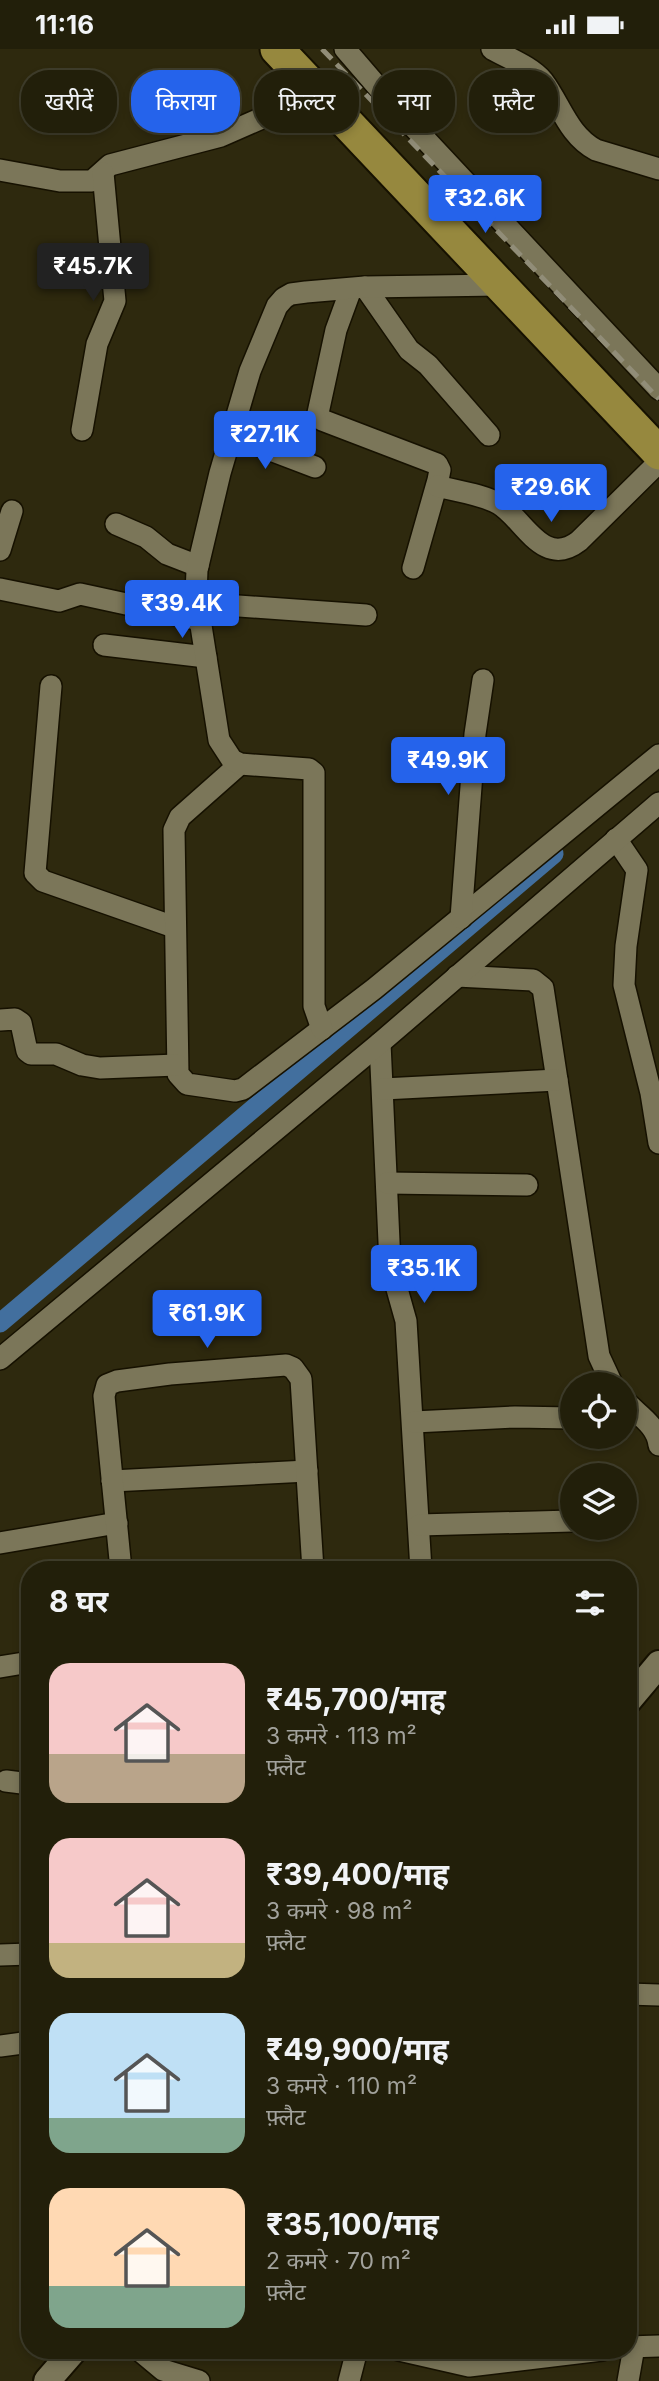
<!DOCTYPE html>
<html lang="hi">
<meta charset="utf-8">
<style>
:root{--surface:#221f0a;--page:#2a2713;--text:#f1f3f6;--muted:#a2a29c;--line:#3f3d2b;--accent:#2563eb}
body{margin:0;font-family:Inter,"Noto Sans Devanagari",sans-serif;background:var(--page);color:var(--text);height:100vh;display:flex;flex-direction:column;font-size:26px;white-space:nowrap}
*{box-sizing:border-box;margin:0}
p{font-size:23px;color:var(--muted)}
.icon{flex:none;width:38px;height:38px;fill:none;stroke:currentColor;stroke-width:2;stroke-linecap:round;stroke-linejoin:round}
.map{position:relative;flex:1;overflow:hidden}
.sheet{position:absolute;left:21px;top:1512px;width:616px;height:798px;display:flex;flex-direction:column;background:var(--surface);border-radius:28px;box-shadow:0 4px 10px #0003,0 0 0 2px var(--line)}
.sheet>*{flex:none}
.banner{position:absolute;left:21px;top:21px;width:618px;height:63px;display:flex;gap:14px}
.buttons{position:absolute;left:560px;top:1323px;display:grid;gap:14px}
.buttons a{display:grid;place-items:center;width:77px;height:77px;border-radius:50%;background:var(--surface);box-shadow:0 4px 10px #0003,0 0 0 2px var(--line);font-size:35px}
.price{position:absolute;translate:-50% -60px;padding:0 16px;border-radius:7px;background:var(--accent);color:#fff;font-size:23px;line-height:46px;filter:drop-shadow(0 2px 4px #0008)}
.price::after{content:'';position:absolute;left:50%;top:42px;width:21px;height:16px;margin-left:-10px;background:inherit;clip-path:polygon(0 0,100% 0,50% 100%)}
.price.active{background:#222;color:#fff}
ul{padding:0;list-style:none}
li{display:flex;align-items:center;gap:21px;height:175px;padding:0 28px}
li span{display:grid;place-items:center;flex:none;width:196px;height:140px;border-radius:21px;color:#555}
li>.icon{margin-inline-start:auto}
span .icon{width:84px;height:84px;fill:#fffc;stroke-width:1}
li b{font-size:30px}
h2{display:flex;justify-content:space-between;align-items:center;height:84px;padding:0 28px;font-size:30px}
.pill{padding:0 24px;border-radius:28px;background:var(--surface);box-shadow:0 4px 10px #0003,0 0 0 2px var(--line);font-size:24px;line-height:63px}
.pill.active{background:var(--accent);color:#fff}
.status{display:flex;justify-content:space-between;align-items:center;height:49px;padding:0 35px;background:var(--surface);direction:ltr}
.status svg{height:19px;fill:currentColor}
.map>svg:first-child{display:block}
.lines{fill:none;stroke-linecap:round;stroke-linejoin:round}
.canal{stroke:#426f9e;stroke-width:19}
.minor-casing{stroke:#161100;stroke-width:24}
.tertiary-casing{stroke:#161100;stroke-width:30}
.trunk-casing{stroke:#161100;stroke-width:37}
.minor{stroke:#7b7659;stroke-width:21}
.tertiary{stroke:#7b7659;stroke-width:26}
.trunk{stroke:#96883e;stroke-width:33}
.rail{stroke:#918d78;stroke-width:5;stroke-dasharray:14 7;stroke-linecap:butt}
</style>
<div class="status"><b>11:16</b><svg viewBox="0 0 49 12"><path d="M0 12V9h3v3zM5 12V6h3v6zM10 12V3h3v9zM15 12V0h3v12zM26 1h20v11H26zM47 4h2v5h-2z"/></svg></div>
<div class="map">
<svg width="659" height="2332" viewBox="0 0 659 2332">
<rect width="100%" height="100%" fill="#2e290e"/>
<g class="lines">
<polyline class="canal" points="0,1274 554,805"/>
<g class="minor-casing">
<g id="minor">
<polyline points="345,0 395,58 659,340"/>
<path d="M492 0C508 9 532 18 543 32 561 56 568 86 596 101L659 120"/>
<polyline points="0,121 60,132 92,132 110,116 221,87 319,44"/>
<polyline points="365,238 409,301 428,316 489,386"/>
<polyline points="351,240 336,281 318,364 322,371 437,415 440,421 438,431 413,519"/>
<polyline points="82,381 97,295 115,252 103,124"/>
<polyline points="231,386 315,418"/>
<path d="M437 437C456 442 482 445 499 455 524 470 543 520 579 492L659 413"/>
<polyline points="116,475 146,488 167,505 198,517"/>
<polyline points="0,501 12,462"/>
<polyline points="0,540 59,552 80,545 200,571"/>
<polyline points="196,554 366,566"/>
<polyline points="104,596 206,608"/>
<polyline points="51,637 35,824 43,832 174,878"/>
<polyline points="240,715 180,768 174,781 178,1025 187,1035 235,1042 243,1040 374,940 659,706"/>
<polyline points="616,790 637,821 626,897 624,936 651,1044 659,1094"/>
<polyline points="461,869 475,685 483,631"/>
<polyline points="457,927 533,931 543,939 599,1307 612,1335"/>
<polyline points="0,971 15,970 21,974 27,1002 31,1005 56,1005 82,1016 100,1019 177,1016"/>
<polyline points="322,980 314,957 314,724 309,720 240,715 232,711 219,691 196,545 197,521 220,424 250,322 277,257 284,249 291,245 306,243 365,238 500,236"/>
<polyline points="380,994 390,1215 406,1272 421,1521"/>
<polyline points="383,1040 557,1031"/>
<polyline points="387,1134 527,1136"/>
<polyline points="0,1310 380,994 659,754"/>
<path d="M625 1352C638 1366 657 1376 659 1396"/>
<polyline points="414,1373 515,1368 572,1369"/>
<polyline points="112,1432 307,1422"/>
<polyline points="419,1476 572,1472"/>
<polyline points="0,1494 117,1474"/>
<polyline points="121,1521 104,1347 107,1336 117,1332 170,1325 286,1316 293,1319 301,1330 313,1521"/>
<polyline points="0,1618 30,1613"/>
<polyline points="6,1732 30,1735"/>
<polyline points="0,1906 30,1905"/>
<polyline points="628,1945 659,1946"/>
<polyline points="0,1997 30,1993"/>
<polyline points="628,2298 659,2297"/>
<polyline points="139,2301 163,2321 199,2332"/>
<polyline points="399,2301 469,2317 602,2301"/>
<polyline points="349,2332 357,2301"/>
<polyline points="628,2332 634,2298"/>
</g>
</g>
<g class="tertiary-casing">
<g id="tertiary">
<polyline points="628,1652 659,1615"/>
<polyline points="47,2332 74,2301"/>
</g>
</g>
<g class="trunk-casing">
<polyline id="trunk" points="277,0 659,404"/>
</g>
<use href="#minor" class="minor"/>
<use href="#tertiary" class="tertiary"/>
<use href="#trunk" class="trunk"/>
<polyline class="rail" points="322,0 659,350"/>
</g>
</svg>
<div class="buttons">
<a><svg class="icon" aria-label="locate" viewBox="0 0 24 24"><circle cx="12" cy="12" r="6"/><path d="M12 2v4M12 18v4M2 12h4M18 12h4"/></svg></a>
<a><svg class="icon" aria-label="layers" viewBox="0 0 24 24"><path d="M12 4l9 5-9 5-9-5zM3 14l9 5 9-5"/></svg></a>
</div>
<b class="price" style="left:485px;top:186px">₹32.6K</b>
<b class="price active" style="left:93px;top:254px">₹45.7K</b>
<b class="price" style="left:265px;top:422px">₹27.1K</b>
<b class="price" style="left:551px;top:475px">₹29.6K</b>
<b class="price" style="left:182px;top:591px">₹39.4K</b>
<b class="price" style="left:448px;top:748px">₹49.9K</b>
<b class="price" style="left:424px;top:1256px">₹35.1K</b>
<b class="price" style="left:207px;top:1301px">₹61.9K</b>
<div class="banner">
<a class="pill">खरीदें</a>
<a class="pill active">किराया</a>
<a class="pill">फ़िल्टर</a>
<a class="pill">नया</a>
<a class="pill">फ़्लैट</a>
</div>
<section class="sheet">
<h2>8 घर<svg class="icon" aria-label="filters" viewBox="0 0 24 24"><path d="M4 7h16M4 17h16"/><circle cx="9" cy="7" r="2"/><circle cx="15" cy="17" r="2"/></svg></h2>
<ul>
<li><span style="background:linear-gradient(#f6c9c9 65%,#b9a48a 0)"><svg class="icon" aria-label="home" viewBox="0 0 24 24"><path d="M3 11l9-7 9 7M6 9v11h12V9"/></svg></span><div><b>₹45,700/माह</b><p>3 कमरे · 113 m²</p><p>फ़्लैट</p></div></li>
<li><span style="background:linear-gradient(#f6c9c9 75%,#c2b280 0)"><svg class="icon" aria-label="home" viewBox="0 0 24 24"><path d="M3 11l9-7 9 7M6 9v11h12V9"/></svg></span><div><b>₹39,400/माह</b><p>3 कमरे · 98 m²</p><p>फ़्लैट</p></div></li>
<li><span style="background:linear-gradient(#bfe0f5 75%,#7fa58c 0)"><svg class="icon" aria-label="home" viewBox="0 0 24 24"><path d="M3 11l9-7 9 7M6 9v11h12V9"/></svg></span><div><b>₹49,900/माह</b><p>3 कमरे · 110 m²</p><p>फ़्लैट</p></div></li>
<li><span style="background:linear-gradient(#ffd9b3 70%,#7fa58c 0)"><svg class="icon" aria-label="home" viewBox="0 0 24 24"><path d="M3 11l9-7 9 7M6 9v11h12V9"/></svg></span><div><b>₹35,100/माह</b><p>2 कमरे · 70 m²</p><p>फ़्लैट</p></div></li>
</ul>
</section>
</div>
